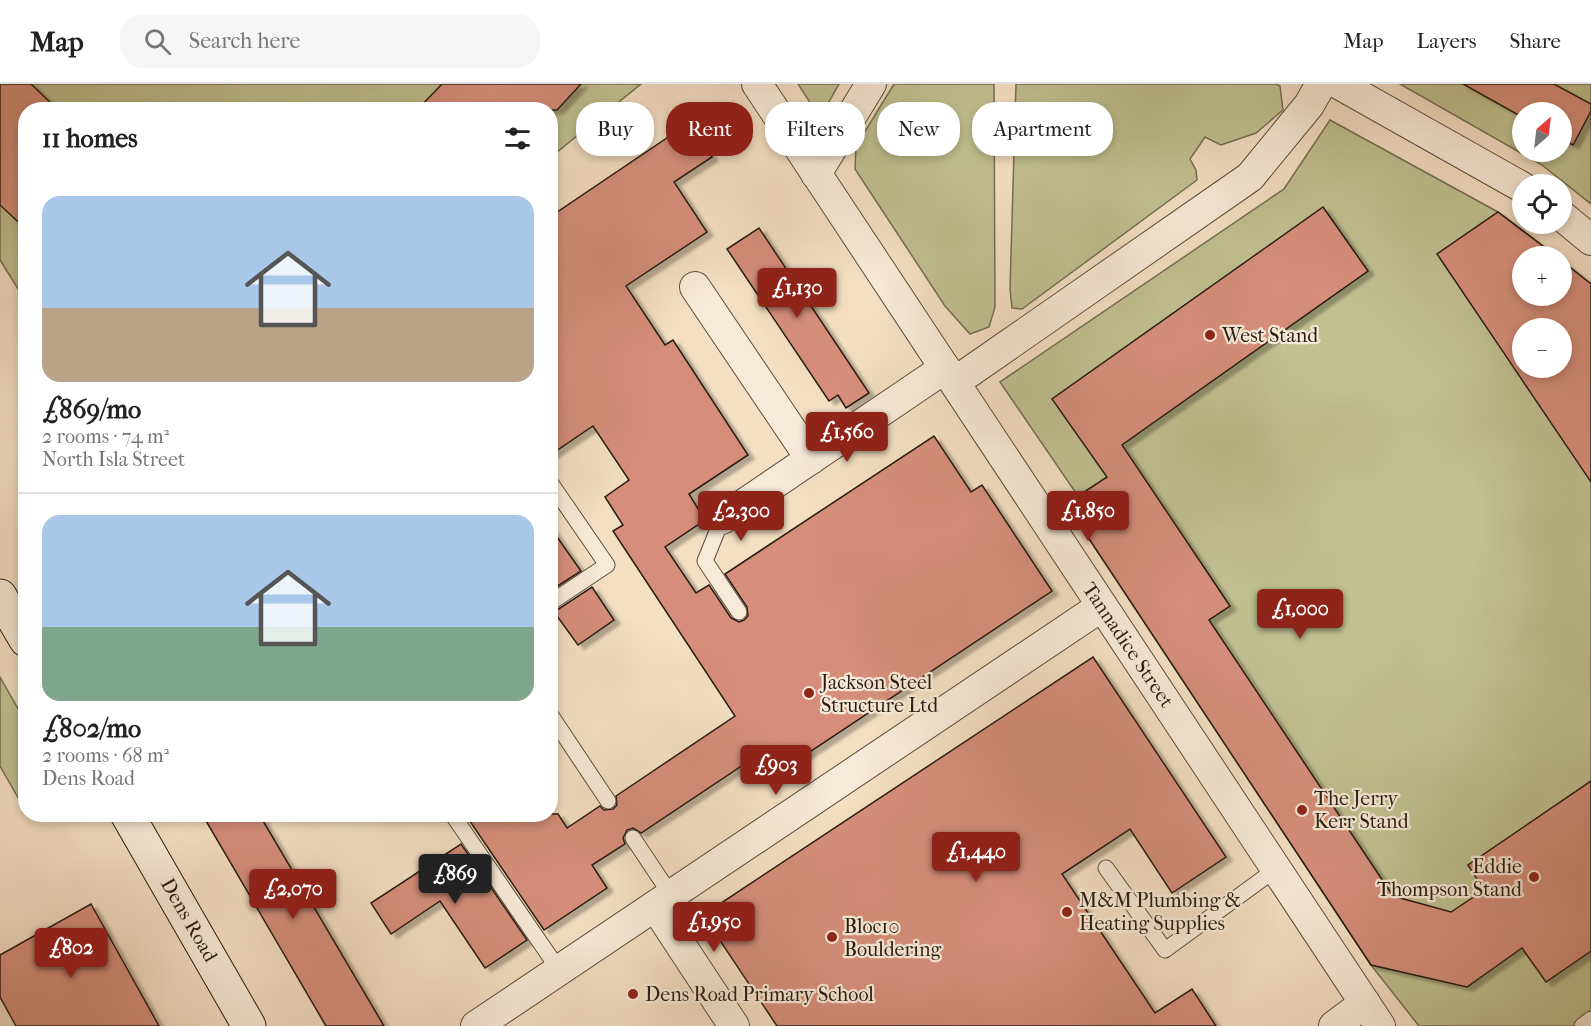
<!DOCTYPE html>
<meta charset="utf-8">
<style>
:root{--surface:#fff;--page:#f6f6f6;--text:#222;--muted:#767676;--line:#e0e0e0;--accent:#8f2418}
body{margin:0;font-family:"IM FELL French Canon",serif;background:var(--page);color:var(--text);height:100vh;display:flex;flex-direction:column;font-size:22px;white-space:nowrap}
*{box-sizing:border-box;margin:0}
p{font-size:20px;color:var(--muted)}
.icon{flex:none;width:33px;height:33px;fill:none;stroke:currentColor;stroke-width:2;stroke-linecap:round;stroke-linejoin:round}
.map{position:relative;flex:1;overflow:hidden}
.details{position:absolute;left:18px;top:18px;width:540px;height:720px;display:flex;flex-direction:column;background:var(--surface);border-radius:24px;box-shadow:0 3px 9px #0003}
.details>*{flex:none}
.guide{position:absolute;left:576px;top:18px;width:570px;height:54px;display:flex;gap:12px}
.needle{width:39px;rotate:28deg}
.fabs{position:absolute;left:1512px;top:18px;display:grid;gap:12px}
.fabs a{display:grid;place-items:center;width:60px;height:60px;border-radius:50%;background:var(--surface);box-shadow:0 3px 9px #0003;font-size:30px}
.price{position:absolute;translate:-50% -51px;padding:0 14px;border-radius:6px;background:var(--accent);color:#fff;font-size:20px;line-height:39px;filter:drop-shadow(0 2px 3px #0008)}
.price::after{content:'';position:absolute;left:50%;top:36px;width:18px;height:14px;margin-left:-9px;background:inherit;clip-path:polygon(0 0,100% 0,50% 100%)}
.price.selected{background:#222;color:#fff}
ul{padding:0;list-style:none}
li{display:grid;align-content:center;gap:12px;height:318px;padding:0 24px}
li+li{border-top:2px solid var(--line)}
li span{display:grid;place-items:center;height:186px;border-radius:18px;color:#555}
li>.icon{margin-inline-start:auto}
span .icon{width:108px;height:108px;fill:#fffc;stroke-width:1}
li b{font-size:26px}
h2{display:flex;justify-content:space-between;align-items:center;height:72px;padding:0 24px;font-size:26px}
.tag{padding:0 21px;border-radius:24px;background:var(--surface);box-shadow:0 3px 9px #0003;font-size:21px;line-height:54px}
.tag.selected{background:var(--accent);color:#fff}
header{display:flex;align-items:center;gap:36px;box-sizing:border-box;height:84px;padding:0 30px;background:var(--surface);border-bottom:2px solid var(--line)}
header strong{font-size:28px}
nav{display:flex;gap:33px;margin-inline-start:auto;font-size:21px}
.search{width:420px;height:54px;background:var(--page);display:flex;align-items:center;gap:15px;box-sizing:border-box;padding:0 21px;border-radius:24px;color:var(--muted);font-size:22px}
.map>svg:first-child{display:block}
.green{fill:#c0c090;stroke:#746e51;stroke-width:1.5;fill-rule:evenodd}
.building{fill:#d68e7a;stroke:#281b12;stroke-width:1.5;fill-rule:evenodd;filter:url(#shadow)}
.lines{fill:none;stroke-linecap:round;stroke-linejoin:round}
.lane-casing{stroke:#5b4c3e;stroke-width:17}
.street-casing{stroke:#5b4c3e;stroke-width:32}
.secondary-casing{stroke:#281b12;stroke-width:35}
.lane{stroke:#f8ead8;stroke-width:15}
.street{stroke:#f8ead8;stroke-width:30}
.secondary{stroke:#f8ead8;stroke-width:33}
.tree{fill:#9d8f77}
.poi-dot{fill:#8f2418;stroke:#f8ead8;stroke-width:2}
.labels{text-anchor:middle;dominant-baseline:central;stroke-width:4.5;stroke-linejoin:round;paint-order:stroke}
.poi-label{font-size:20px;fill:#281b12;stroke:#f8ead8;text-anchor:start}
.street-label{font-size:20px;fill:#281b12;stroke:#f8ead8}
</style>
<header>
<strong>Map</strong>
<div class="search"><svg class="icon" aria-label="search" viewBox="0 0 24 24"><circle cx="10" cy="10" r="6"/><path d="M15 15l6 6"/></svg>Search here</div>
<nav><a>Map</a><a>Layers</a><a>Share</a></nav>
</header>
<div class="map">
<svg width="1591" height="942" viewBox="0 0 1591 942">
<defs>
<filter id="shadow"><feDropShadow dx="6" dy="4" stdDeviation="1.5" flood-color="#0004"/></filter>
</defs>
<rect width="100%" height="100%" fill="#f4dfc3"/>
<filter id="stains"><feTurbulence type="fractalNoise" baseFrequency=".00333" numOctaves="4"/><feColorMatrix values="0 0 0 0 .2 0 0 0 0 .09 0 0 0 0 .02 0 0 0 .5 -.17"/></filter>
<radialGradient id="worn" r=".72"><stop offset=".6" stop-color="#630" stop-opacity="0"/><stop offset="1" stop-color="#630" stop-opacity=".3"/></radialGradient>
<g class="green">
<polygon points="0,0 641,0 551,73 550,26 26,26 25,216 0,176"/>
<polygon points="798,0 839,0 827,21 813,23"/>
<polygon points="894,0 994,0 995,223 989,243 970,250 945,222 855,85 856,62"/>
<polygon points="1016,0 1276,0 1280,2 1283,26 1256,49 1221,61 1205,53 1190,75 1196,86 1197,96 1022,225 1012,224 1010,205"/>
<path d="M1400 0H1591V120L1542 81ZM1522 28H1562V68H1522Z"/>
<path d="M1330 36 1498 128 1556 172H1522V212H1562V177L1591 200V942H1419L1371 881 1066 420 1078 412 1000 298 1284 105ZM1522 244H1562V284H1522Z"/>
<polygon points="0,593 25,637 25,726 0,682"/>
</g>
<g class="building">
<polygon points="0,0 31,0 58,26 26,26 26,145 0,121"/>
<polygon points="442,0 581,0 557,26 417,26"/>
<polygon points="1463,0 1554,0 1591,20 1591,27 1573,61 1562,55 1562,28 1522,28 1522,33"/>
<polygon points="689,39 712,73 674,98 707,148 626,202 665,261 673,256 748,371 689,410 705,436 665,463 696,509 709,501 731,534 739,538 744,536 748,532 747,523 725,490 934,352 971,408 982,401 1052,507 772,693 758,671 641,749 633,744 627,746 623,754 625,760 592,781 607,804 544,846 465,730 558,730 567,744 600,722 604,726 613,725 617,721 616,712 735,632 613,447 623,441 605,413 629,396 593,342 550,371 550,133"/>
<polygon points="1323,123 1368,187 1122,361 1230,522 1209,536 1393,812 1451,828 1484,806 1468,781 1591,697 1591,867 1546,898 1522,864 1467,903 1371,881 1066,420 1107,393 1052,315"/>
<path d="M1498 128 1556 172H1522V212H1562V177L1591 200V398L1437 170ZM1522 244H1562V284H1522Z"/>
<polygon points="759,144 869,309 846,324 838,311 829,317 727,165"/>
<polygon points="550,443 581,487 550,507"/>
<polygon points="592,503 614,536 578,561 554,528"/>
<polygon points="1093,573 1226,773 1172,809 1130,745 1062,790 1155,929 1192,905 1216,942 777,942 703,831"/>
<polygon points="202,730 259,730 384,942 326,942"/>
<polygon points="461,760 527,856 485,884 440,817 391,850 371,819"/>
<polygon points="91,820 159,942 16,942 0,913 0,871"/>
</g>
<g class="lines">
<g class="lane-casing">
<g id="lane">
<polyline points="550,398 607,481 550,519"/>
<polyline points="722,435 705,477 739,528"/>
<polyline points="550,630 608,717"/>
<polyline points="452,730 559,886"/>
<polyline points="633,754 671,811"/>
<polyline points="1106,784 1165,866 1276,785"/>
<polyline points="1582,942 1591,935"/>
</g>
</g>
<g class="street-casing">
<g id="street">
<polyline points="757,0 1380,942"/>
<polyline points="1339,0 1522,103"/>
<polyline points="816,90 871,0"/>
<polyline points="1562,132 1591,156"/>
<polyline points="695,203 811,375"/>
<polyline points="955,298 1250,93 1309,21 1321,0"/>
<polyline points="722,435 945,284"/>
<polyline points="655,822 734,942"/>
<polyline points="476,942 1102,522"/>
<polyline points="1334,942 1365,919"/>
</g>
</g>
<g class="secondary-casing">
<g id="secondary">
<polyline points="0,512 26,556"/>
<polyline points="127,730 249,942"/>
</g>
</g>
<use href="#lane" class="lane"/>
<use href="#street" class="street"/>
<use href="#secondary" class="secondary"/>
</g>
<circle class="tree" cx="923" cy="63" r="9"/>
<g class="poi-dot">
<circle cx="1210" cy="251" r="6"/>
<circle cx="809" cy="609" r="6"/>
<circle cx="1302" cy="726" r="6"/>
<circle cx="1534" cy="793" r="6"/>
<circle cx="1067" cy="828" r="6"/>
<circle cx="832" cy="853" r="6"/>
<circle cx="633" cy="910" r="6"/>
</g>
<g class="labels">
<g class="poi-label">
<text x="1222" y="251">West Stand</text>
<text x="821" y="598">Jackson Steel<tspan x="821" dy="23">Structure Ltd</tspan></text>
<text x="1314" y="714">The Jerry<tspan x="1314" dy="23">Kerr Stand</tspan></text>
<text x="1522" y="782" text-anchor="end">Eddie<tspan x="1522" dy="23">Thompson Stand</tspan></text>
<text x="1079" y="816">M&amp;M Plumbing &amp;<tspan x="1079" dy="23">Heating Supplies</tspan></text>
<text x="844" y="842">Bloc10<tspan x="844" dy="23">Bouldering</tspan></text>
<text x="645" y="910">Dens Road Primary School</text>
</g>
<g class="street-label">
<text transform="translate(1128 561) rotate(56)">Tannadice Street</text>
<text transform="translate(189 836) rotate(60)">Dens Road</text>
</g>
</g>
<rect width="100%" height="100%" filter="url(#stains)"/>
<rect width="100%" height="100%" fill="url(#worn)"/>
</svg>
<div class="fabs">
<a><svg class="needle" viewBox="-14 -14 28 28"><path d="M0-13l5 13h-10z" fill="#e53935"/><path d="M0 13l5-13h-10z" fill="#767676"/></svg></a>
<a><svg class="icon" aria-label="locate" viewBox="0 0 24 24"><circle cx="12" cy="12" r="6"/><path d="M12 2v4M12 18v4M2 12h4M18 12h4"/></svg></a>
<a>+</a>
<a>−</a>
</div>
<b class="price" style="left:797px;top:235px">£1,130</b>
<b class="price" style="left:847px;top:379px">£1,560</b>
<b class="price" style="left:741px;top:458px">£2,300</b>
<b class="price" style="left:1088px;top:458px">£1,850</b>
<b class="price" style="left:1300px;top:556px">£1,000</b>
<b class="price" style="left:776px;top:712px">£903</b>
<b class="price" style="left:976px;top:799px">£1,440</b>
<b class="price selected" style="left:455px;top:821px">£869</b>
<b class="price" style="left:293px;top:836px">£2,070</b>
<b class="price" style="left:714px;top:869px">£1,950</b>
<b class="price" style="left:71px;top:895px">£802</b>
<div class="guide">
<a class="tag">Buy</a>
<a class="tag selected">Rent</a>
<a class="tag">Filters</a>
<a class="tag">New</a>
<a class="tag">Apartment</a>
</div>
<section class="details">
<h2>11 homes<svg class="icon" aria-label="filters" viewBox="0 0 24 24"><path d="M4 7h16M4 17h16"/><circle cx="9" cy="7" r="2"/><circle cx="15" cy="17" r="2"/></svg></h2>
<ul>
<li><span style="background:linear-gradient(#a9c7e8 60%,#b9a48a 0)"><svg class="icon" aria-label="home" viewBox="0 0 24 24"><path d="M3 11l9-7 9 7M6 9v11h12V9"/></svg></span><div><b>£869/mo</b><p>2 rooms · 74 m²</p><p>North Isla Street</p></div></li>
<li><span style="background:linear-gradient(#a9c7e8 60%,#7fa58c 0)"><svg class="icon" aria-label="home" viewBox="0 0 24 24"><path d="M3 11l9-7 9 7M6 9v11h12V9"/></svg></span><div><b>£802/mo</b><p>2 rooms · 68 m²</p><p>Dens Road</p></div></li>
</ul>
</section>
</div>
